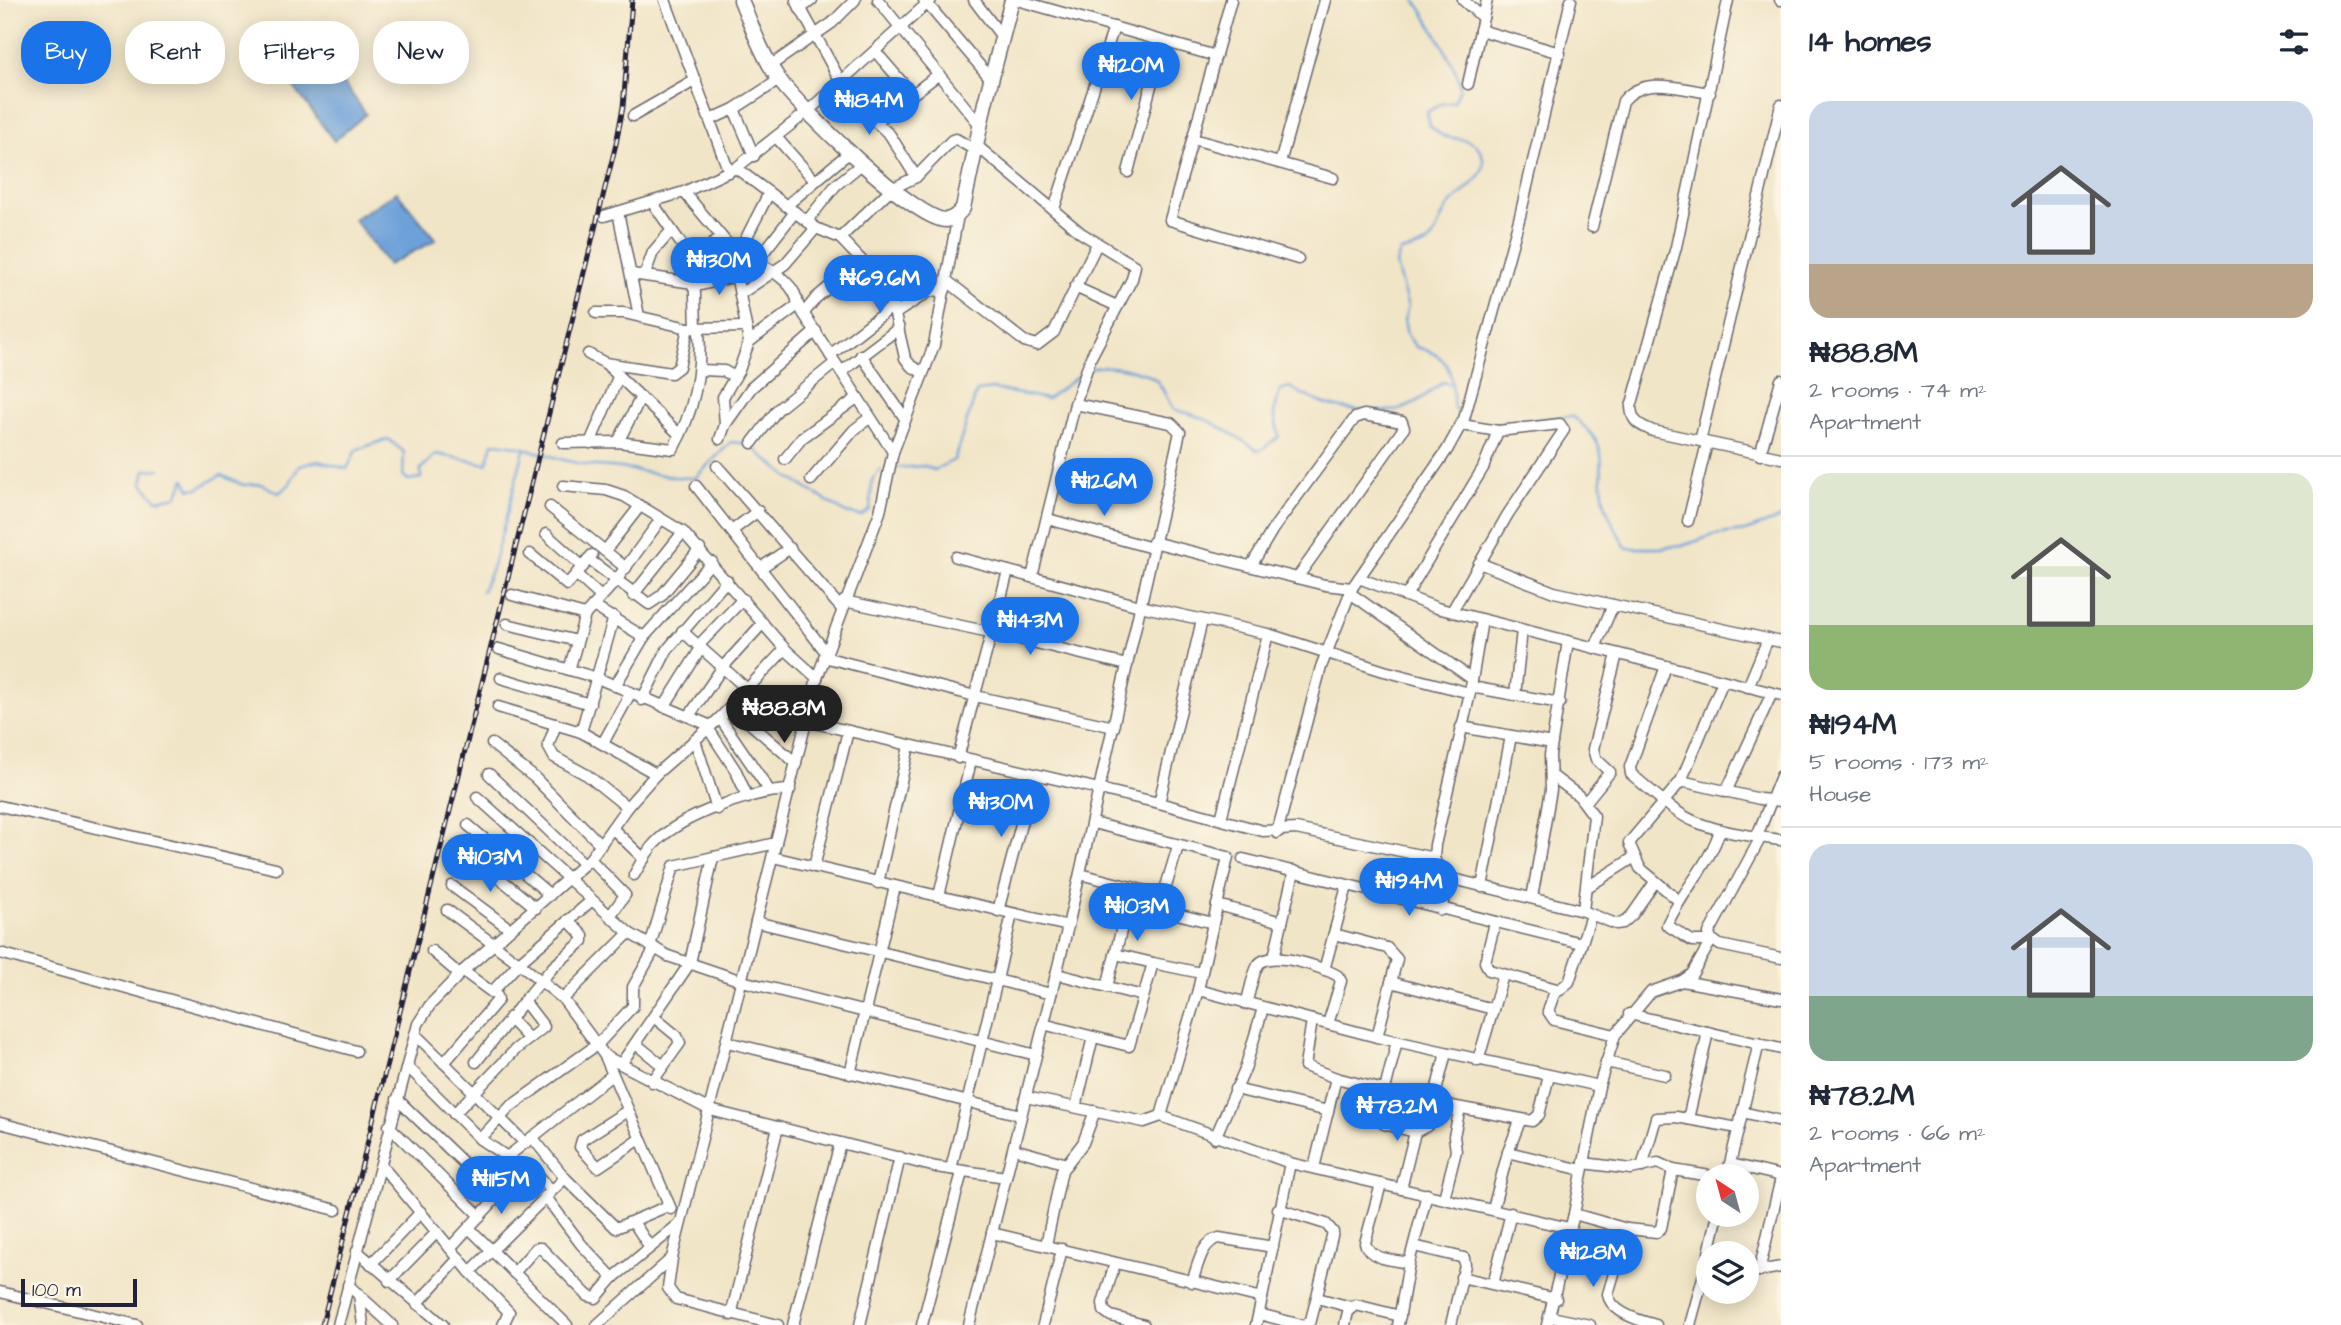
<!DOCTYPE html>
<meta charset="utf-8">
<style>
:root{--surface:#fff;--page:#f6f6f7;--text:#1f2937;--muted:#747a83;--line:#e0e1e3;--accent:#1a73e8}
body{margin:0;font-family:"Architects Daughter",sans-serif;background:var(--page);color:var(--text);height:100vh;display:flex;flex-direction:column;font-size:26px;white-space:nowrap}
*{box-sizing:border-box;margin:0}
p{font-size:23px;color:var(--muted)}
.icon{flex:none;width:38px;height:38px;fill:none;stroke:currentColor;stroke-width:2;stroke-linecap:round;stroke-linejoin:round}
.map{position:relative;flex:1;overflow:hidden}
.side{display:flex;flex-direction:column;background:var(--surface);width:560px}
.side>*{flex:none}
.top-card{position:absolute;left:21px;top:21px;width:665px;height:63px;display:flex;gap:14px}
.needle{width:46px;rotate:324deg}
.buttons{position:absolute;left:1696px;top:1164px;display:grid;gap:14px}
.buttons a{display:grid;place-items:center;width:63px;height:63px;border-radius:50%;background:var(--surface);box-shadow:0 4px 18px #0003;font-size:35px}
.scale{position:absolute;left:21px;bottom:18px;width:116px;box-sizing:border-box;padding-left:7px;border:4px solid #22223b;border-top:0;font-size:19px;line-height:24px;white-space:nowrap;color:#22223b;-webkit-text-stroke:5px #fcf5e5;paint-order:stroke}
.price{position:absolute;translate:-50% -60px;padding:0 16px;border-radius:24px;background:var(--accent);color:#fff;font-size:23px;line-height:46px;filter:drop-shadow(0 2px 4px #0008)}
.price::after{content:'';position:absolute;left:50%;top:42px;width:21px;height:16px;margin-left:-10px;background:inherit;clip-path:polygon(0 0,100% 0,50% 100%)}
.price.current{background:#222;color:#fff}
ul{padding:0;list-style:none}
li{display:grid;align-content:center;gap:14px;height:371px;padding:0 28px}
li+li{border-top:2px solid var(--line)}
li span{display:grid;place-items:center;height:217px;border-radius:21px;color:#555}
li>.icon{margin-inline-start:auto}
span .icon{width:126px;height:126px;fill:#fffc;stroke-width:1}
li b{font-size:30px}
h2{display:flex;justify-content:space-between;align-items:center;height:84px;padding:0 28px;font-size:30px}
.chip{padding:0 24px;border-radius:28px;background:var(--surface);box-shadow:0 4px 18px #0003;font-size:24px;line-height:63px}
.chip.current{background:var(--accent);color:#fff}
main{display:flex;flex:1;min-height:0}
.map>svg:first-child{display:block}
.water{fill:#6da1d9;stroke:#48628a;stroke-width:2}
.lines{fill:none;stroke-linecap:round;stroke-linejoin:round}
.stream{stroke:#6da1d9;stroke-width:2.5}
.minor-casing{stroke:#6a666c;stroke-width:13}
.major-casing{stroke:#6a666c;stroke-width:17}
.minor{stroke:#fff;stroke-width:10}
.major{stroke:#fff;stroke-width:14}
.rail-casing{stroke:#22223b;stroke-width:5}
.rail{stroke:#fcf5e5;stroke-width:2.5;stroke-dasharray:8;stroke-linecap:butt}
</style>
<main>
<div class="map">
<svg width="1781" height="1325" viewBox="0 0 1781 1325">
<rect width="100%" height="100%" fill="#fcf5e5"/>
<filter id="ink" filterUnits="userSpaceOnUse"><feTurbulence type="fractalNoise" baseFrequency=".0143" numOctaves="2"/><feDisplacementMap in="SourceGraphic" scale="14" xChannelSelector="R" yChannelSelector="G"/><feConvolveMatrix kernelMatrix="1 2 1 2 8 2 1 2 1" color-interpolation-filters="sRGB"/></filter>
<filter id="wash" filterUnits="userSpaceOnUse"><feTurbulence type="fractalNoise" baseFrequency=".00686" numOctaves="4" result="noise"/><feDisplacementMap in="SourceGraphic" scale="28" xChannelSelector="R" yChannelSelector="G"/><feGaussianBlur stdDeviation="1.57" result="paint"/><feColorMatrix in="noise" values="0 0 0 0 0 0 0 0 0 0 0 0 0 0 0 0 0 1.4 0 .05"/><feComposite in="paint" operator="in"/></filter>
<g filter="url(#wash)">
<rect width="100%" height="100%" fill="#f1e5c7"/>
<g class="water">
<polygon points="328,61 366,114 334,141 294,87"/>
<polygon points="397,192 436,240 388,265 354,219"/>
</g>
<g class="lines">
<g class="stream">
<path d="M1415 0C1425 14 1460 72 1460 86 1460 91 1456 97 1454 102L1441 104 1427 112 1430 126C1434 129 1439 134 1443 136 1456 140 1474 137 1481 152 1493 176 1459 192 1447 208 1440 217 1438 232 1430 241 1423 248 1409 250 1400 252L1396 265 1408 307 1404 320 1407 335 1416 347C1455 357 1451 375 1454 409L1462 415"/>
<path d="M1090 369C1104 363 1145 370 1156 380 1163 387 1168 402 1174 410 1206 415 1232 434 1259 451L1279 437 1274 413 1280 390 1290 387C1313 402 1336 409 1364 411"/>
<path d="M1371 411C1408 414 1415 403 1443 382L1452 385"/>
<path d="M1489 425 1572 416C1617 451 1594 462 1605 503 1609 519 1618 533 1626 548H1662L1688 544 1714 535 1745 531 1781 518"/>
<polyline points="894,468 925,466 934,470 954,460 977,391 993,389 1047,399 1081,374"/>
<path d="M160 469 145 470 142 483 157 500 177 496 185 479 190 489 199 488 221 475 243 485 261 484 279 493 289 485 299 466 318 461 347 469 356 450 388 439 404 452 403 475 408 480 421 478V469L436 454 487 464 493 443C524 444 551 459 582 464 596 467 611 466 626 469 650 472 671 479 695 478L731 442 748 444 787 476 846 513 861 516 870 510 872 480 881 469"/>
<polyline points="482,591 493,566 524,450"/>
</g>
</g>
</g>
<g filter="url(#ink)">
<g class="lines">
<g class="minor-casing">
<g id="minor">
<polyline points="665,0 729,172"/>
<polyline points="796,0 841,82"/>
<polyline points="878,0 980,125"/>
<polyline points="924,0 991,79"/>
<polyline points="974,0 1002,37"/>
<polyline points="1017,0 1216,56"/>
<polyline points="1231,0 1170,220 1298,259"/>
<polyline points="1463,0 1483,18"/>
<path d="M1728 0 1676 247 1631 407C1632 423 1640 425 1653 431L1781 458"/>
<polyline points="1780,0 1781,0"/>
<polyline points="800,9 812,0"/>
<polyline points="1480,30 1560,53"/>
<polyline points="875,51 912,94"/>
<polyline points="770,66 832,23 855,0"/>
<polyline points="1468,84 1487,0"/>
<polyline points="837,86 890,135 916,177"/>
<polyline points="734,109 754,156"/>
<polyline points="633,116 696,80"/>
<polyline points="712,119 734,109 779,80"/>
<polyline points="876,122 939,74"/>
<polyline points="776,137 815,181"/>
<polyline points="1193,139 1333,178"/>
<polyline points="976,145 1081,233 1135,266 1132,279 1091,357 1075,404 1032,577"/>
<polyline points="1280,163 1325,0"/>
<polyline points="736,168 816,228 840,238 861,260 893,306 905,358 911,366 922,372"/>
<polyline points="1128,172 1163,41"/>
<polyline points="684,192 731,248 749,342 739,370 723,397 725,425 720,439"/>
<polyline points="652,202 694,262 696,329"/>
<polyline points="786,206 851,151"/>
<polyline points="1054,209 1114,27"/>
<polyline points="618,212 639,316"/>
<polyline points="604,216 684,192 736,168 807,112 931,0"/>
<polyline points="807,221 836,185 863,163"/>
<path d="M1592 227 1623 101C1644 75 1681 89 1710 93"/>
<polyline points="840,238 891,189 916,177 952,140 956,139 975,150"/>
<path d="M741 250C759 266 795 277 798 305L893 452"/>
<polyline points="737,256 769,193"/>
<polyline points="694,262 720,237"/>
<polyline points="756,262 795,212"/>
<polyline points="632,274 693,283"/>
<polyline points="645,274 653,252 671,231"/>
<polyline points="946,280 1024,341 1037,345 1054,332 1097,244"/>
<polyline points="693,287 737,276"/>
<polyline points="1075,287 1117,306"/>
<polyline points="740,294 785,264 816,228"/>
<polyline points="596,313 624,313 688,328 746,327"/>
<polyline points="804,313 816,298 861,260"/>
<polyline points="896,313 930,291 945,290"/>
<polyline points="749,342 798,305"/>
<polyline points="588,354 605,363 671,373 679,367 688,328"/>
<polyline points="830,355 893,306"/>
<polyline points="861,355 904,417"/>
<polyline points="605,363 679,434"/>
<polyline points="701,370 724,371 735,377"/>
<polyline points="841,372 899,328"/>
<polyline points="1075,404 1171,423 1180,432 1127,665"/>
<polyline points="725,425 751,388 816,331"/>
<polyline points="1700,441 1781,105"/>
<polyline points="618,442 641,397"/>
<path d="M563 443 618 442 673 449C694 412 702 371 699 329"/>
<polyline points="590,443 619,375"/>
<polyline points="752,443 778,409 835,363"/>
<polyline points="1760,455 1781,380"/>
<polyline points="785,459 802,438 857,398"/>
<polyline points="717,466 841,608"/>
<polyline points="811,480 854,430 869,418"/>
<polyline points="563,486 606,490 624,496 683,532 785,649 817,678"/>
<polyline points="696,486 825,651"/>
<polyline points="550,507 605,551 640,506"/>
<polyline points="1048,519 1152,548"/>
<polyline points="1688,521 1707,443"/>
<polyline points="733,530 758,511"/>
<polyline points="546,534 583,567"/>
<polyline points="1153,542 1325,585 1352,588 1321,667 1277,833"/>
<polyline points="605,551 626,568"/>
<polyline points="530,554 567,585 592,555"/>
<polyline points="956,557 1140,606 1268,634 1384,671 1470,693"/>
<polyline points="588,559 649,604 661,596 700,549"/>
<polyline points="1479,563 1554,592 1781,642"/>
<polyline points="1251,566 1273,529 1355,418 1364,415 1402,422 1404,428 1297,578"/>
<polyline points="762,567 790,548"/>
<polyline points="577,575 601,597"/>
<polyline points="1359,578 1437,608 1781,695"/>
<polyline points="1352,588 1447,450 1464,419 1520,216 1571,0"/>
<polyline points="1350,593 1472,679"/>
<polyline points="512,595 585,615 569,670"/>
<polyline points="633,595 683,532"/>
<polyline points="1406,596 1483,468 1498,431"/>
<polyline points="844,601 999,634 1127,665 1068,926"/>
<polyline points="593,606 644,637"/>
<polyline points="1452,611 1508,514 1564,430 1560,424 1498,431 1462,425"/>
<polyline points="585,615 615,582 661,519"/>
<polyline points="1482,620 1470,693 1435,845 1434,858 1441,876 1583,911 1616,924 1623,923 1632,915 1655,882"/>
<polyline points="507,624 577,641"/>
<polyline points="682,631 747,689"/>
<polyline points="698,646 743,599"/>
<polyline points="1595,648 1613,605"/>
<polyline points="499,649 597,678 711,726"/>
<polyline points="824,657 975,696 1114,727"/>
<path d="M1666 666 1630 767 1631 774C1651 790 1672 812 1696 822 1723 833 1753 836 1781 840"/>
<polyline points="501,678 590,704"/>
<polyline points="615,686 644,637 712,562"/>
<polyline points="1471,687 1560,703"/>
<polyline points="1748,687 1768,639"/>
<polyline points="1515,695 1522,630"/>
<polyline points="642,700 667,650 727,580"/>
<polyline points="498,707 581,732 656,774"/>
<polyline points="664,707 701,648"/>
<polyline points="731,707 796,763"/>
<polyline points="689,716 722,668 763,623"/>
<polyline points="720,718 769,790"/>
<polyline points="806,721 1159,803 1263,831 1296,829 1434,858"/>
<polyline points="556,724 548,746 554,757 587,775 627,807"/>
<polyline points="1461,727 1552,743"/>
<polyline points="708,728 736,771 748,798"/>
<polyline points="581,732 614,617"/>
<polyline points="695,740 717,809"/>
<polyline points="603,743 630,694"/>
<polyline points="492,744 535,778 601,845"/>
<polyline points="958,758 1008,571"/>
<polyline points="489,774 584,864"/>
<polyline points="1551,775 1579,796 1594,816 1583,911"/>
<polyline points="1681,781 1760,799 1781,801"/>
<polyline points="1726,792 1772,693"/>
<polyline points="477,797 629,933 668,956 742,981 1036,1055"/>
<polyline points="1159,803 1202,620"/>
<polyline points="1585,803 1610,772 1596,759 1593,749 1617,654"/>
<polyline points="0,806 276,869"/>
<polyline points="1221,819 1268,634"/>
<polyline points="1093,823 1228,857 1198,990 1161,1116"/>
<polyline points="468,825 550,895"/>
<polyline points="612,828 644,859"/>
<polyline points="1757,836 1781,776"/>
<polyline points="1761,837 1709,933 1710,938 1720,945 1781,958"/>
<polyline points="463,848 536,908"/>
<polyline points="773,857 895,886 850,1074"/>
<polyline points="590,859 625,895 610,916"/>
<polyline points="1243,859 1581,943"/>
<polyline points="814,867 848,731"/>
<polyline points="1080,874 1150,892 1173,913 1213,923"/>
<path d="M634 875C640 865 646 852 655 843 682 815 751 791 790 790"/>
<polyline points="878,883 909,746"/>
<polyline points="452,886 510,929"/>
<polyline points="895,886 1068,926 1006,1177"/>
<polyline points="1482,887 1511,736"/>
<polyline points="1586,888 1633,858"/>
<polyline points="939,896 971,761"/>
<polyline points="1532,898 1551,790 1550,755 1568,641"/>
<polyline points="1162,900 1178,846"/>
<polyline points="1678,900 1640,868 1629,843 1681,781 1723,681"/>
<polyline points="1217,905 1282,922"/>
<polyline points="447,910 519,963 492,992"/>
<polyline points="1441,910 1448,880"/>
<polyline points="998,911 1034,775"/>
<polyline points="1012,914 997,980 1051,994"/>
<polyline points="1591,915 1569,982 1554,994 1548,1011 1554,1020 1615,1035"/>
<polyline points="756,922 997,980 951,1169"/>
<polyline points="1495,923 1485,962 1489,970 1560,990"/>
<polyline points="629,933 563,999 605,1056 710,1110 936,1167 1006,1177 969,1325"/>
<polyline points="1334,934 1387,948 1397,959 1377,1037"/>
<path d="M1711 941H1692L1667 925C1681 892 1710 864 1720 830"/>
<polyline points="650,946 674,866 776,843"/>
<polyline points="432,951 459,974"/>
<polyline points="0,953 356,1051"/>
<polyline points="1115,954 1153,963"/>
<polyline points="1274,957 1294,871"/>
<polyline points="1324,970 1347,886"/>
<polyline points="1057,974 1143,996"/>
<polyline points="1682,981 1781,999"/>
<polyline points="1391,982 1493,1009"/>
<polyline points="1107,987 1132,887"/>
<polyline points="1198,990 1377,1037 1599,1086"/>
<polyline points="563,999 519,963 591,901"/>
<path d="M1246 1004C1250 992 1252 976 1258 965 1268 949 1324 967 1338 976L1341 981 1328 1024"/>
<polyline points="1629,1014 1781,1049"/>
<polyline points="509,1018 529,1039"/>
<polyline points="1312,1020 1305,1066 1336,1078 1314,1168"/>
<polyline points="1043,1024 1129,1046 1153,963 1201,973"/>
<polyline points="415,1034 525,1143"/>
<polyline points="1397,1041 1379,1114 1384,1124 1415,1132 1427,1126 1446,1053"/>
<polyline points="727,1042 1021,1115"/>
<polyline points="636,1044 663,1066"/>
<polyline points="605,1056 671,1209"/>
<polyline points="1478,1061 1503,975"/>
<polyline points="476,1062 524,1001"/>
<polyline points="1606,1062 1665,1075"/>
<polyline points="444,1063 498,1000 497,996 463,971"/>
<polyline points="621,1064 690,963 713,857"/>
<polyline points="407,1066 480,1139 507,1157 612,1075"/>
<polyline points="1336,1078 1384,1090"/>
<polyline points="652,1082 680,1043 677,1036 655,1018"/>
<polyline points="1235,1089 1328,1111"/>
<polyline points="1026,1097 1144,1122 1161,1116 1290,1163 1262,1298"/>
<polyline points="397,1099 498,1196"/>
<polyline points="1435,1103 1532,1121 1539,1115 1549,1076"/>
<polyline points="1076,1107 1093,1037"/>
<polyline points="627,1111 582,1140 580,1147 598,1167 640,1139"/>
<polyline points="1742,1112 1781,1121"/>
<polyline points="454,1114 516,1049 544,1027 524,1001 553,967 583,941 583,936 568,920"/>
<polyline points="1688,1119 1708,1032"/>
<polyline points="0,1123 336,1210"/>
<polyline points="389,1126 480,1216"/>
<polyline points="532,1137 565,1178 616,1228 668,1206"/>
<polyline points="1215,1138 1245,1069 1263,1008"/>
<polyline points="480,1139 510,1107 598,1044 633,1006 633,987 655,948"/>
<polyline points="1014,1149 1067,1164"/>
<polyline points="1508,1152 1582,1170"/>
<polyline points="1290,1163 1569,1228"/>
<polyline points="1584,1163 1631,1169 1658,1163 1673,1170 1710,1176"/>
<polyline points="1731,1164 1781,1176"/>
<polyline points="381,1165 470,1272"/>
<polyline points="1642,1167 1656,1118 1676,1117 1738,1128"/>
<polyline points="1727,1176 1759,1043"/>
<path d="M1381 1184 1365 1243C1370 1260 1394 1260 1409 1263"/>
<polyline points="1401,1189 1415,1132"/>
<polyline points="545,1196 581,1244 613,1278"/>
<polyline points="1444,1198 1456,1151 1454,1136 1460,1108"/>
<polyline points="1278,1209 1326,1224 1333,1232 1311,1320 1306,1325"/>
<polyline points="1493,1209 1508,1152 1520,1121"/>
<polyline points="1574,1214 1627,1229 1657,1232 1661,1228 1673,1170"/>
<polyline points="634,1223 649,1246"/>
<polyline points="469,1228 567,1325"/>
<path d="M1627 1229 1608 1294C1610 1312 1640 1321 1656 1325"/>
<polyline points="992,1233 1262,1298 1256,1325"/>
<polyline points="1046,1245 1062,1170 1083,1143 1095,1111"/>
<polyline points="1414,1246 1464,1258 1465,1265 1451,1325"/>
<polyline points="450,1248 524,1168 531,1167 551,1190"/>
<polyline points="357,1251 443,1325"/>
<polyline points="1709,1253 1718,1214"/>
<polyline points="1115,1263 1103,1303 1104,1311 1111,1316 1144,1325"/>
<polyline points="371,1264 421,1212"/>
<polyline points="1746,1269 1759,1271 1781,1267"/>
<polyline points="1759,1271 1781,1178"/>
<polyline points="514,1273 536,1248 541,1248 588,1296 596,1298 613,1278 679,1224"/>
<polyline points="1461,1277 1556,1299"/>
<polyline points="389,1281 437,1232"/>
<path d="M1192 1282C1198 1266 1201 1242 1219 1238L1273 1247"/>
<polyline points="1493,1284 1511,1213"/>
<polyline points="348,1285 392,1325"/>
<polyline points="0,1292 137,1325"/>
<polyline points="359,1294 363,1325"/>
<polyline points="1317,1298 1351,1307"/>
<polyline points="417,1304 459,1258"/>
<polyline points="1259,1314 1301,1325"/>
<polyline points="731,1315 778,1127"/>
<polyline points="1551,1317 1590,1325"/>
<polyline points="338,1325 418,1024 430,1005 463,971 590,859 627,807 656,774 720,718 785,649"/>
<polyline points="503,1325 509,1312 470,1272 565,1178"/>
<polyline points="597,1325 672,1258"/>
<polyline points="778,1325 676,1299 668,1288 672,1258 817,678 880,512 893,452 934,345 958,215"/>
<polyline points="793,1325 840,1143"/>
<polyline points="860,1325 900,1157"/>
<polyline points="922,1325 962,1172"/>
<polyline points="1043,1325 1062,1249"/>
<polyline points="1345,1325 1348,1312 1356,1305 1400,1316"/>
<polyline points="1398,1325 1409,1263 1427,1194"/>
<polyline points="1547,1325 1574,1214 1599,1086 1615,1035 1651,992 1682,981 1692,974 1711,941"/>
<polyline points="1690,1325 1708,1259"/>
</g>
</g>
<g class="major-casing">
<path id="major" d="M741 0C752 27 762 55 778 78 797 106 916 221 946 220 954 219 958 214 963 208L985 103 1012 0"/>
</g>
<use href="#minor" class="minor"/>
<use href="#major" class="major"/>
<g class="rail-casing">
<polyline id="rail" points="322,1325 616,144 623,107 632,0"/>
</g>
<use href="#rail" class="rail"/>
</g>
</g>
</svg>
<div class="buttons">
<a><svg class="needle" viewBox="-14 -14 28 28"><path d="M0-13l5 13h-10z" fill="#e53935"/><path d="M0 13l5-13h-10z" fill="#747a83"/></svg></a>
<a><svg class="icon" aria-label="layers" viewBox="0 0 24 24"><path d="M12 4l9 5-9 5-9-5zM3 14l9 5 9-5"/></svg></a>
</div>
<div class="scale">100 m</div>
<b class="price" style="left:1131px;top:102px">₦120M</b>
<b class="price" style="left:869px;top:137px">₦184M</b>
<b class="price" style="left:719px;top:297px">₦130M</b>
<b class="price" style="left:880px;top:315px">₦69.6M</b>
<b class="price" style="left:1104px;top:518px">₦126M</b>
<b class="price" style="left:1030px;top:657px">₦143M</b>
<b class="price current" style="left:784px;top:745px">₦88.8M</b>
<b class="price" style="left:1001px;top:839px">₦130M</b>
<b class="price" style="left:490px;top:894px">₦103M</b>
<b class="price" style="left:1409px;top:918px">₦194M</b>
<b class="price" style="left:1137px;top:943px">₦103M</b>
<b class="price" style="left:1397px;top:1143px">₦78.2M</b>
<b class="price" style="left:501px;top:1216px">₦115M</b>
<b class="price" style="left:1593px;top:1289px">₦128M</b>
<div class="top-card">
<a class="chip current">Buy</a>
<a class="chip">Rent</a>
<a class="chip">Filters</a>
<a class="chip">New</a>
</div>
</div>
<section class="side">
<h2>14 homes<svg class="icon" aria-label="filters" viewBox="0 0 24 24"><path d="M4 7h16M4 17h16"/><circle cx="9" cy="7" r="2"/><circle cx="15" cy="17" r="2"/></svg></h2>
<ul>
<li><span style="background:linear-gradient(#c9d6e8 75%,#b9a48a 0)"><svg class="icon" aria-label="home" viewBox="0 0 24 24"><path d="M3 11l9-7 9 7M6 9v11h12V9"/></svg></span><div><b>₦88.8M</b><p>2 rooms · 74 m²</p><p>Apartment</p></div></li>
<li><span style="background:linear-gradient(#dfe7d0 70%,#8fb573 0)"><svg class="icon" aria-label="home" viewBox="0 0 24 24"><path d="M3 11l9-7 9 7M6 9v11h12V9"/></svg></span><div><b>₦194M</b><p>5 rooms · 173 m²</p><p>House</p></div></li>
<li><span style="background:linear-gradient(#c9d6e8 70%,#7fa58c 0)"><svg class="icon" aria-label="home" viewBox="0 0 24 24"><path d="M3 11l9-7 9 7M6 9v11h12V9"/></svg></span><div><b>₦78.2M</b><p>2 rooms · 66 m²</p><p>Apartment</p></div></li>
</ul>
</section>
</main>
